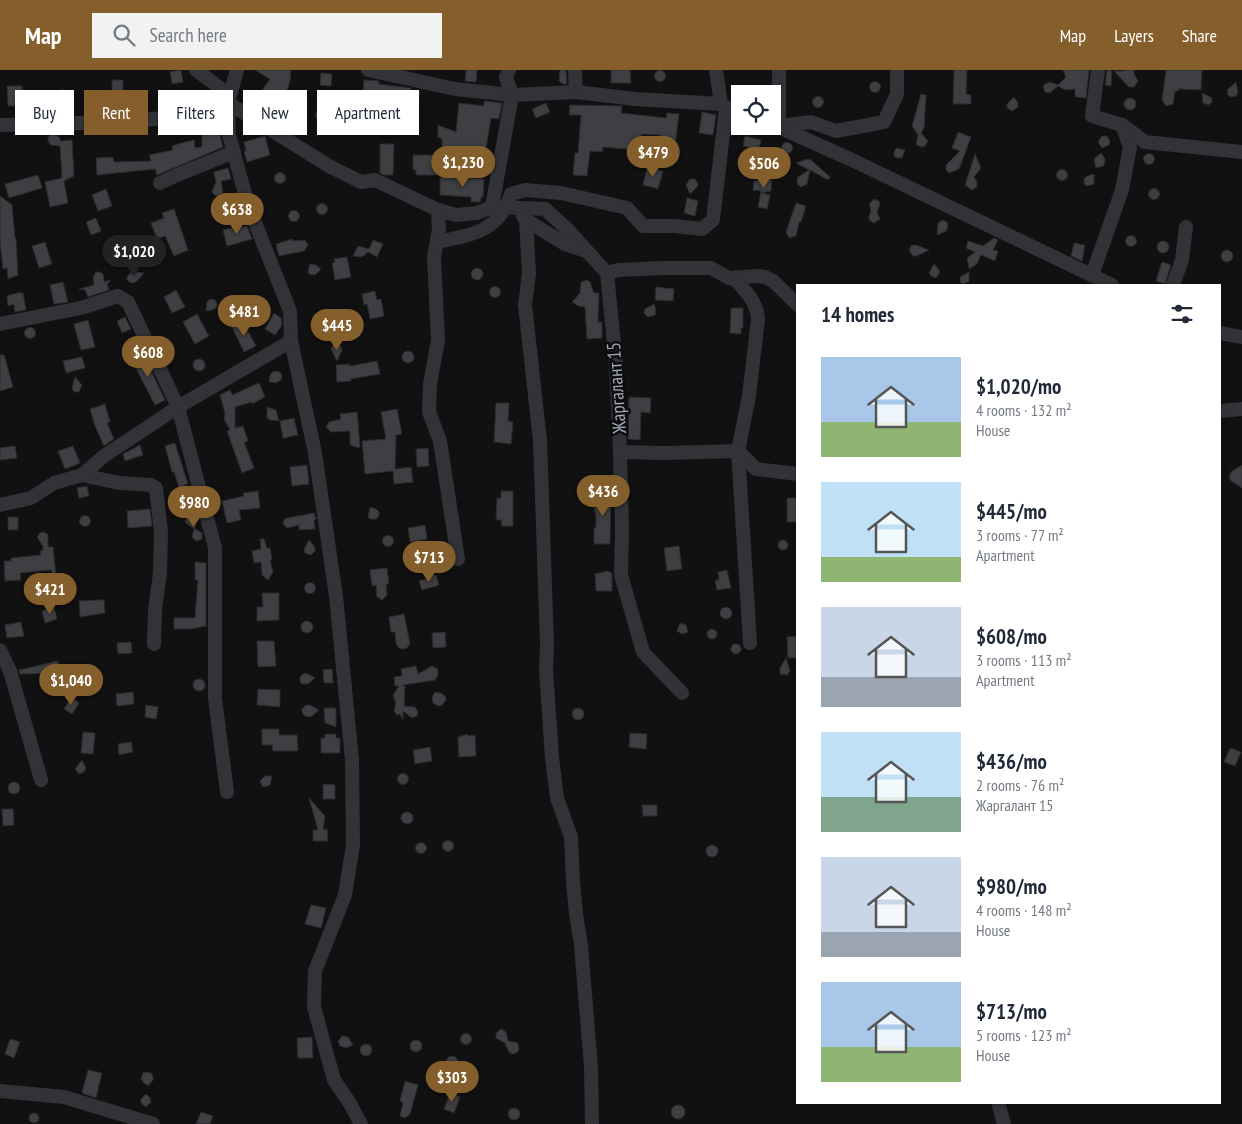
<!DOCTYPE html>
<meta charset="utf-8">
<style>
:root{--surface:#fff;--page:#f2f2f3;--text:#1f2937;--muted:#747a83;--accent:#845e2b}
body{margin:0;font-family:"PT Sans Narrow",sans-serif;background:var(--page);color:var(--text);height:100vh;display:flex;flex-direction:column;font-size:19px;white-space:nowrap}
*{box-sizing:border-box;margin:0}
p{font-size:16px;color:var(--muted)}
.icon{flex:none;width:28px;height:28px;fill:none;stroke:currentColor;stroke-width:2;stroke-linecap:round;stroke-linejoin:round}
.map{position:relative;flex:1;overflow:hidden}
.drawer{position:absolute;left:796px;top:214px;width:425px;height:820px;display:flex;flex-direction:column;background:var(--surface);border-radius:0px;box-shadow:0 1px 4px #0004}
.drawer>*{flex:none}
.top-card{position:absolute;left:15px;top:20px;width:475px;height:45px;display:flex;gap:10px}
.buttons{position:absolute;left:731px;top:15px;display:grid;gap:10px}
.buttons a{display:grid;place-items:center;width:50px;height:50px;border-radius:0px;background:var(--surface);box-shadow:0 1px 4px #0004;font-size:25px}
.price{position:absolute;translate:-50% -42px;padding:0 11px;border-radius:18px;background:var(--accent);color:#fff;font-size:16px;line-height:32px;filter:drop-shadow(0 1px 2px #0008)}
.price::after{content:'';position:absolute;left:50%;top:30px;width:15px;height:11px;margin-left:-8px;background:inherit;clip-path:polygon(0 0,100% 0,50% 100%)}
.price.active{background:#222;color:#fff}
ul{padding:0;list-style:none}
li{display:flex;align-items:center;gap:15px;height:125px;padding:0 25px}
li span{display:grid;place-items:center;flex:none;width:140px;height:100px;border-radius:0px;color:#555}
li>.icon{margin-inline-start:auto}
span .icon{width:60px;height:60px;fill:#fffc;stroke-width:1}
li b{font-size:21px}
h2{display:flex;justify-content:space-between;align-items:center;height:60px;padding:0 25px;font-size:21px}
.chip{padding:0 18px;border-radius:0px;background:var(--surface);box-shadow:0 1px 4px #0004;font-size:18px;line-height:45px}
.chip.active{background:var(--accent);color:#fff}
header{display:flex;align-items:center;gap:30px;box-sizing:border-box;height:70px;padding:0 25px;background:var(--accent);color:#fff}
header strong{font-size:24px}
nav{display:flex;gap:28px;margin-inline-start:auto;font-size:18px}
.search{width:350px;height:45px;background:var(--page);display:flex;align-items:center;gap:12px;box-sizing:border-box;padding:0 18px;border-radius:0px;color:var(--muted);font-size:19px}
.map>svg:first-child{display:block}
.building{fill:#3d3f43;stroke:#2b2b2f}
.lines{fill:none;stroke-linecap:round;stroke-linejoin:round}
.minor{stroke:#313338;stroke-width:14}
.labels{text-anchor:middle;dominant-baseline:central;stroke-width:5;stroke-linejoin:round;paint-order:stroke}
.street-label{font-size:19px;fill:#a1a9b4;stroke:#0c0c0d}
</style>
<header>
<strong>Map</strong>
<div class="search"><svg class="icon" aria-label="search" viewBox="0 0 24 24"><circle cx="10" cy="10" r="6"/><path d="M15 15l6 6"/></svg>Search here</div>
<nav><a>Map</a><a>Layers</a><a>Share</a></nav>
</header>
<div class="map">
<svg width="1242" height="1054" viewBox="0 0 1242 1054">
<rect width="100%" height="100%" fill="#111112"/>
<g class="building">
<polygon points="181,0 183,12 172,14 170,2"/>
<polygon points="255,0 291,0 290,11 284,29 280,28 279,35 265,35 263,32 253,35 250,33 251,26 254,24 261,24 263,19 270,9"/>
<polygon points="466,0 477,0 476,12 465,11"/>
<polygon points="560,0 566,0 567,14 563,14 559,11"/>
<polygon points="611,0 630,0 631,13 611,13"/>
<polygon points="954,0 967,0 966,24 971,25 971,34 953,34"/>
<polygon points="1063,0 1089,0 1086,28 1075,27 1075,19 1065,20 1058,16 1050,23 1045,22 1043,17 1045,14 1050,12 1058,15 1066,7"/>
<polygon points="1107,0 1112,1 1111,16 1105,15"/>
<polygon points="1125,0 1134,0 1134,4 1138,11 1134,17 1129,17 1114,1 1125,1"/>
<polygon points="1166,0 1202,0 1201,20 1179,19 1178,21 1175,21 1173,34 1166,36 1162,30"/>
<circle cx="660" cy="6" r="5.5"/>
<polygon points="321,3 332,4 331,16 320,15"/>
<polygon points="112,10 123,10 123,32 112,33"/>
<polygon points="364,10 379,11 378,14 411,18 411,21 420,22 418,33 377,28 374,55 361,54"/>
<circle cx="875" cy="17" r="5.5"/>
<polygon points="1236,12 1238,23 1236,26 1231,27 1227,24 1228,19"/>
<polygon points="7,16 22,16 23,36 8,36"/>
<polygon points="62,19 68,22 70,27 66,34 66,40 59,45 59,42 54,39 59,31 59,23"/>
<polygon points="1202,23 1212,28 1212,32 1209,35 1203,33"/>
<polygon points="921,24 926,25 924,58 921,63 928,71 925,76 922,77 916,75 918,65 912,56"/>
<circle cx="818" cy="32" r="5.5"/>
<polygon points="1014,27 1018,33 1018,37 1012,41 1007,38 1007,34"/>
<circle cx="1130" cy="34" r="6"/>
<polygon points="484,31 502,33 499,49 491,48 486,78 478,77 477,88 475,91 446,105 416,105 416,100 413,100 413,85 442,85 442,69 438,67 438,55 456,62 459,33 484,36"/>
<polygon points="546,33 550,42 536,48 532,39"/>
<polygon points="570,35 622,36 621,43 666,48 667,43 679,44 674,83 659,82 660,65 642,64 639,80 603,77 602,82 590,81 587,106 573,105 575,83 578,83 581,45 569,45"/>
<circle cx="321" cy="45" r="5.5"/>
<polygon points="702,42 716,45 713,65 699,63"/>
<polygon points="213,56 215,63 219,62 223,77 157,105 155,99 97,105 96,88 113,87 114,92 151,91 149,85 173,80 172,76 178,74 194,70 195,78 202,77 202,60"/>
<polygon points="958,62 971,67 959,99 949,103 946,100 946,95 960,81 952,78"/>
<polygon points="52,64 58,66 61,71 72,70 74,106 64,111 68,133 50,137 45,112 62,108 60,76 51,75 48,71 48,67"/>
<polygon points="265,66 270,85 247,92 244,82 246,81 244,72"/>
<polygon points="745,66 761,70 759,79 743,76"/>
<polygon points="1102,66 1107,66 1110,71 1109,75 1102,78 1098,72"/>
<circle cx="787" cy="78" r="5.5"/>
<polygon points="380,74 394,74 393,105 384,105 380,103"/>
<polygon points="897,78 905,80 902,88 897,88 894,86 894,81"/>
<polygon points="1101,83 1105,89 1105,93 1103,96 1096,98 1094,89"/>
<circle cx="1149" cy="89" r="5.5"/>
<polygon points="975,84 981,98 974,107 977,112 977,117 972,120 965,115"/>
<polygon points="807,89 811,90 830,107 828,110 810,100 807,114 801,117 798,115 797,112 798,107 809,100 796,93"/>
<polygon points="228,98 231,109 221,111 223,122 220,126 216,126 212,122 216,112 214,102"/>
<polygon points="647,98 663,101 658,119 643,115"/>
<circle cx="1062" cy="105" r="5.5"/>
<circle cx="280" cy="108" r="5.5"/>
<polygon points="760,103 772,104 771,121 761,123 770,125 767,139 758,137 761,121 753,120 754,111 759,111"/>
<polygon points="1094,104 1094,114 1087,116 1084,114 1084,109 1087,106"/>
<polygon points="38,105 42,118 9,128 5,114"/>
<polygon points="440,107 484,109 483,127 481,127 480,132 471,132 471,127 440,125"/>
<polygon points="690,109 695,109 698,114 697,117 690,124 686,115"/>
<circle cx="1154" cy="124" r="5.5"/>
<polygon points="106,119 112,136 98,141 92,125"/>
<polygon points="0,126 12,135 15,168 16,168 18,205 8,209 7,198 3,199 0,171"/>
<polygon points="687,128 698,131 695,146 684,143"/>
<polygon points="874,129 879,131 880,134 877,142 880,149 874,153 869,150 869,147 871,140 869,134"/>
<polygon points="796,133 806,136 801,152 799,152 796,166 789,168 786,162"/>
<circle cx="322" cy="139" r="5.5"/>
<polygon points="174,139 188,180 174,186 165,166 157,169 151,153 164,148 162,143"/>
<circle cx="294" cy="146" r="5.5"/>
<polygon points="96,148 101,161 91,165 86,152"/>
<polygon points="942,150 947,152 948,157 946,161 937,165 938,153"/>
<polygon points="247,156 252,169 227,176 223,160 235,157 235,159"/>
<circle cx="1131" cy="171" r="5.5"/>
<polygon points="994,168 998,170 993,180 998,181 995,191 981,185 977,194 969,199 967,188 975,182 966,178 968,171 983,176"/>
<polygon points="292,169 293,171 305,170 308,175 304,181 279,186 276,174"/>
<polygon points="373,170 383,174 377,187 368,182 362,187 353,186 358,176 369,179"/>
<circle cx="1163" cy="177" r="6"/>
<polygon points="45,172 52,194 39,198 32,176"/>
<polygon points="1074,173 1085,175 1082,191 1071,186"/>
<polygon points="914,175 916,175 929,180 917,186 913,186 909,180 911,176"/>
<circle cx="1227" cy="186" r="6"/>
<polygon points="347,187 351,207 335,210 332,193 335,192 334,189"/>
<polygon points="1162,192 1171,195 1165,214 1156,211"/>
<polygon points="310,194 316,195 321,199 315,205 309,204 308,201"/>
<polygon points="934,194 940,201 938,206 935,208 931,206 929,203"/>
<circle cx="477" cy="204" r="6"/>
<polygon points="96,202 100,202 103,204 104,212 111,210 107,214 109,220 88,227 85,220 79,219 94,215 93,207"/>
<polygon points="131,202 144,203 136,212 131,213 127,210 127,207"/>
<polygon points="969,202 969,212 962,214 960,212 960,207"/>
<polygon points="587,210 590,212 594,223 599,223 598,252 602,252 602,268 587,269 585,237 578,236 572,232 580,223 581,212"/>
<polygon points="63,212 68,232 54,234 50,215"/>
<circle cx="495" cy="222" r="5.5"/>
<polygon points="656,217 674,219 673,231 655,230"/>
<polygon points="176,220 185,237 172,243 164,227"/>
<polygon points="375,221 377,230 381,229 384,246 370,249 367,234 364,235 362,224"/>
<polygon points="20,222 20,223 23,223 26,240 15,242 14,234 8,236 7,226"/>
<polygon points="210,229 215,230 217,233 217,237 213,240 206,241 207,232"/>
<polygon points="654,234 656,241 655,245 648,247 644,243 645,239"/>
<polygon points="731,238 743,238 743,258 741,258 741,264 730,263"/>
<circle cx="332" cy="245" r="5.5"/>
<polygon points="274,243 281,248 282,255 275,265 265,259"/>
<polygon points="197,244 209,266 195,274 183,252"/>
<polygon points="125,247 131,259 122,263 117,251"/>
<polygon points="88,250 95,277 81,280 74,254"/>
<polygon points="243,252 256,276 244,282 232,257"/>
<circle cx="30" cy="263" r="5.5"/>
<polygon points="338,274 341,276 342,280 337,291 331,279 332,276"/>
<circle cx="408" cy="287" r="6"/>
<polygon points="142,282 165,330 155,335 130,287"/>
<polygon points="0,285 4,285 13,317 0,321"/>
<polygon points="82,287 85,298 66,303 63,291"/>
<circle cx="199" cy="295" r="6"/>
<polygon points="377,291 380,304 351,309 351,311 337,312 336,295 350,294 350,296"/>
<polygon points="274,301 280,302 282,306 281,310 276,313 269,312 270,305"/>
<polygon points="75,307 82,315 79,322 75,322 72,319"/>
<polygon points="259,313 265,327 252,334 252,332 235,337 235,358 243,356 248,371 244,372 254,398 242,403 227,361 230,360 224,349 225,343 220,325 230,320 232,325"/>
<polygon points="629,327 651,328 650,343 641,342 640,370 628,369"/>
<polygon points="496,333 509,333 508,351 513,352 511,374 494,372"/>
<polygon points="105,334 110,352 107,353 114,369 104,376 95,356 90,339"/>
<polygon points="267,337 276,340 279,351 270,350 267,348"/>
<polygon points="397,339 402,364 396,365 395,399 411,397 413,412 394,414 393,401 365,404 362,371 386,369 381,342"/>
<polygon points="357,342 358,351 360,378 350,375 350,361 331,362 326,357 329,352 341,349 340,344"/>
<polygon points="294,348 298,365 283,368 280,351"/>
<polygon points="175,373 188,414 179,417 174,402 172,402 165,376"/>
<polygon points="140,375 143,385 125,391 123,384"/>
<polygon points="15,376 17,388 0,390 0,378"/>
<polygon points="73,376 80,393 65,399 58,381"/>
<polygon points="428,378 429,396 417,397 416,379"/>
<polygon points="307,395 309,414 292,416 290,397"/>
<polygon points="1242,395 1242,418 1231,411 1229,407 1231,402"/>
<polygon points="87,416 89,426 79,428 77,418"/>
<polygon points="599,417 611,417 610,474 594,474 594,458 596,457 596,445 594,439 598,434"/>
<polygon points="258,421 260,438 239,440 241,450 227,453 222,431 244,426 243,423"/>
<polygon points="501,421 513,421 513,456 501,456 502,450 496,450 497,428 501,428"/>
<rect x="787" y="428" width="11" height="24"/>
<polygon points="370,437 376,439 379,442 379,446 376,449 371,449 368,447"/>
<polygon points="150,439 152,456 128,458 127,441"/>
<polygon points="314,443 316,449 314,450 315,459 299,460 299,455 287,458 283,454 284,450 287,448"/>
<polygon points="189,445 195,448 195,459 202,463 202,469 196,471 192,467 194,459 185,452 186,446"/>
<circle cx="85" cy="451" r="5.5"/>
<rect x="8" y="447" width="10" height="13"/>
<polygon points="425,455 427,469 410,472 408,458"/>
<polygon points="43,462 48,464 48,477 53,477 56,506 54,506 51,500 20,503 21,510 5,511 4,491 11,491 11,488 41,485 40,481 43,481 42,478 44,478 37,467 40,463"/>
<circle cx="388" cy="471" r="5.5"/>
<polygon points="260,469 264,469 267,478 270,478 272,490 270,490 273,502 268,510 262,505 261,492 254,493 252,481 261,479"/>
<circle cx="783" cy="475" r="5"/>
<polygon points="309,470 315,477 315,481 311,485 305,483 304,480"/>
<polygon points="679,476 682,499 667,501 664,478"/>
<polygon points="195,492 206,493 206,556 190,559 174,559 174,548 195,548 198,510 195,510"/>
<polygon points="387,498 389,514 386,514 387,525 382,530 377,527 376,515 372,516 370,500"/>
<polygon points="727,500 731,518 717,520 715,510 719,510 718,502"/>
<polygon points="607,501 612,503 612,521 596,521 595,504"/>
<polygon points="436,505 439,515 422,520 419,511"/>
<circle cx="310" cy="518" r="5.5"/>
<polygon points="262,523 279,523 279,550 257,551 257,537 263,537"/>
<polygon points="97,530 104,530 105,543 80,547 79,531"/>
<circle cx="726" cy="543" r="6"/>
<polygon points="54,537 57,549 45,553 42,541"/>
<polygon points="404,544 410,574 407,578 403,579 399,578 396,574 395,562 391,562 389,547"/>
<circle cx="307" cy="557" r="6"/>
<polygon points="21,552 24,566 7,568 5,555"/>
<polygon points="680,553 686,555 688,562 682,564 677,561"/>
<circle cx="712" cy="564" r="5"/>
<polygon points="445,562 446,577 433,578 432,563"/>
<polygon points="798,566 798,588 788,588 787,567"/>
<polygon points="257,571 274,571 276,596 258,597"/>
<polygon points="131,572 132,583 118,584 117,573"/>
<circle cx="736" cy="579" r="5"/>
<polygon points="786,588 790,601 787,605 780,604 780,598"/>
<polygon points="58,591 59,598 63,598 62,603 20,604 19,600"/>
<polygon points="416,596 418,604 432,596 438,599 438,605 435,610 403,615 403,617 405,615 404,636 415,637 418,642 417,646 412,648 403,641 403,650 400,644 397,645 394,641 396,633 393,625 399,616 395,616 394,607 402,606 401,599"/>
<polygon points="332,599 333,613 324,613 323,600"/>
<polygon points="304,603 308,604 315,608 308,614 302,614 300,611 300,607"/>
<circle cx="199" cy="615" r="6"/>
<polygon points="258,619 280,620 280,637 257,635"/>
<polygon points="133,622 134,634 117,636 116,624"/>
<polygon points="435,622 441,623 445,626 446,630 442,635 438,636 433,633 432,627"/>
<polygon points="71,627 79,633 72,644 64,639"/>
<polygon points="146,635 158,637 156,649 145,647"/>
<polygon points="306,635 310,635 319,640 311,647 305,646 302,643 302,639"/>
<circle cx="578" cy="644" r="6"/>
<polygon points="324,638 336,638 336,657 325,653"/>
<polygon points="262,659 279,659 279,665 297,665 298,681 273,681 272,675 262,675"/>
<polygon points="83,662 95,663 93,684 81,683"/>
<polygon points="630,663 647,664 646,679 629,677"/>
<polygon points="325,664 336,664 336,668 340,668 340,683 321,683 321,668 325,668"/>
<polygon points="468,664 468,666 475,665 476,686 459,687 458,667"/>
<polygon points="131,672 133,682 119,685 118,674"/>
<polygon points="430,677 432,691 415,694 413,680"/>
<polygon points="1230,678 1241,682 1235,696 1224,692"/>
<polygon points="82,690 86,698 84,702 79,704 75,699"/>
<circle cx="403" cy="709" r="5.5"/>
<polygon points="265,706 272,706 270,715 265,717 262,716 260,711"/>
<circle cx="14" cy="718" r="6"/>
<polygon points="323,714 335,715 335,729 323,729"/>
<polygon points="309,728 325,746 323,760 327,759 328,771 313,771 313,760 318,760"/>
<polygon points="642,735 657,735 657,746 643,746"/>
<polygon points="2,739 13,739 14,755 3,756"/>
<circle cx="407" cy="748" r="6"/>
<circle cx="448" cy="776" r="5.5"/>
<circle cx="421" cy="778" r="5.5"/>
<circle cx="712" cy="781" r="6"/>
<polygon points="311,835 326,838 321,858 305,854"/>
<polygon points="501,959 506,962 508,971 518,973 519,980 516,983 512,984 509,982 505,973 496,968 496,963"/>
<circle cx="466" cy="969" r="5.5"/>
<polygon points="342,966 348,967 353,975 346,978 340,976 338,971"/>
<polygon points="312,967 313,988 298,988 297,968"/>
<polygon points="10,969 20,972 14,988 5,984"/>
<circle cx="416" cy="976" r="6"/>
<circle cx="366" cy="980" r="6"/>
<circle cx="452" cy="992" r="6"/>
<polygon points="88,1000 102,1003 96,1028 82,1023"/>
<polygon points="146,1002 151,1003 153,1006 153,1010 148,1016 143,1012 141,1009 143,1003"/>
<polygon points="405,1011 418,1015 410,1044 405,1048 400,1046 403,1033 400,1031"/>
<polygon points="450,1023 460,1027 454,1043 444,1039"/>
<polygon points="146,1024 150,1028 151,1032 146,1037 141,1033 141,1029"/>
<circle cx="678" cy="1042" r="7"/>
<circle cx="514" cy="1044" r="6"/>
<polygon points="201,1042 213,1046 210,1054 196,1054"/>
<circle cx="34" cy="1048" r="5"/>
</g>
<g class="lines">
<g class="minor">
<polyline points="196,0 220,18 228,33 237,0"/>
<polyline points="368,0 455,19 512,25 576,22 635,29 721,34 740,45"/>
<polyline points="575,0 576,22"/>
<polyline points="716,0 721,34"/>
<polyline points="779,0 779,56 811,52 836,61 884,52 897,24 897,0"/>
<polyline points="228,33 229,65 248,135 290,241 291,271 315,383 336,526 352,690 353,775 345,825 315,901 314,937 334,1010 349,1032 361,1054"/>
<polyline points="228,33 329,96 361,112 375,110 438,140 456,145 477,143 492,137 545,139 568,160 607,203 616,294 620,382 622,459 621,505 643,582 682,623"/>
<polyline points="772,54 852,90 1112,215"/>
<polyline points="0,55 128,52 204,43 228,33"/>
<polyline points="1122,55 1145,72 1242,82"/>
<polyline points="160,113 177,105 234,82"/>
<polyline points="492,137 512,25 506,7 509,0"/>
<polyline points="438,140 439,159 434,187 438,270 430,314 429,342 440,371 458,489"/>
<polyline points="523,146 526,150 565,174 586,181"/>
<polyline points="526,150 529,203 525,235 540,371 547,574 546,601 552,687 557,728 571,767 573,812 576,844 581,875 591,997 592,1054"/>
<path d="M437 172C471 165 499 162 511 124L525 120 561 123 627 138 643 156H675L702 159 713 150 726 38"/>
<polyline points="607,203 618,200 663,198 711,198 729,208 757,206 765,207 773,211 798,235"/>
<polyline points="1092,205 1122,120 1130,77 1122,55 1092,46 1098,0"/>
<path d="M734 208C745 221 757 231 758 249L749 326 738 381 756 399 798 404"/>
<polyline points="1173,215 1182,190 1186,157"/>
<polyline points="0,254 81,238 118,226 128,232 178,337 215,478 215,628 227,722"/>
<polyline points="1220,263 1242,267"/>
<polyline points="1220,341 1242,339"/>
<polyline points="620,382 665,383 738,381 750,573"/>
<polyline points="82,405 119,413 151,415 156,418 161,462 160,503 155,540 154,574"/>
<polyline points="0,435 31,428 54,413 82,405 104,386 178,337 291,271"/>
<polyline points="0,580 10,601 41,710"/>
<polyline points="0,1021 64,1027 153,1054"/>
<polyline points="998,1032 1004,1054"/>
</g>
</g>
<g class="labels">
<g class="street-label">
<text transform="translate(616 318) rotate(-94)">Жаргалант 15</text>
</g>
</g>
</svg>
<div class="buttons">
<a><svg class="icon" aria-label="locate" viewBox="0 0 24 24"><circle cx="12" cy="12" r="6"/><path d="M12 2v4M12 18v4M2 12h4M18 12h4"/></svg></a>
</div>
<b class="price" style="left:653px;top:108px">$479</b>
<b class="price" style="left:463px;top:118px">$1,230</b>
<b class="price" style="left:764px;top:119px">$506</b>
<b class="price" style="left:237px;top:165px">$638</b>
<b class="price active" style="left:134px;top:207px">$1,020</b>
<b class="price" style="left:244px;top:267px">$481</b>
<b class="price" style="left:337px;top:281px">$445</b>
<b class="price" style="left:148px;top:308px">$608</b>
<b class="price" style="left:603px;top:447px">$436</b>
<b class="price" style="left:194px;top:458px">$980</b>
<b class="price" style="left:429px;top:513px">$713</b>
<b class="price" style="left:50px;top:545px">$421</b>
<b class="price" style="left:71px;top:636px">$1,040</b>
<b class="price" style="left:452px;top:1033px">$303</b>
<div class="top-card">
<a class="chip">Buy</a>
<a class="chip active">Rent</a>
<a class="chip">Filters</a>
<a class="chip">New</a>
<a class="chip">Apartment</a>
</div>
<section class="drawer">
<h2>14 homes<svg class="icon" aria-label="filters" viewBox="0 0 24 24"><path d="M4 7h16M4 17h16"/><circle cx="9" cy="7" r="2"/><circle cx="15" cy="17" r="2"/></svg></h2>
<ul>
<li><span style="background:linear-gradient(#a9c7e8 65%,#8fb573 0)"><svg class="icon" aria-label="home" viewBox="0 0 24 24"><path d="M3 11l9-7 9 7M6 9v11h12V9"/></svg></span><div><b>$1,020/mo</b><p>4 rooms · 132 m²</p><p>House</p></div></li>
<li><span style="background:linear-gradient(#bfe0f5 75%,#8fb573 0)"><svg class="icon" aria-label="home" viewBox="0 0 24 24"><path d="M3 11l9-7 9 7M6 9v11h12V9"/></svg></span><div><b>$445/mo</b><p>3 rooms · 77 m²</p><p>Apartment</p></div></li>
<li><span style="background:linear-gradient(#c9d6e8 70%,#9aa5b1 0)"><svg class="icon" aria-label="home" viewBox="0 0 24 24"><path d="M3 11l9-7 9 7M6 9v11h12V9"/></svg></span><div><b>$608/mo</b><p>3 rooms · 113 m²</p><p>Apartment</p></div></li>
<li><span style="background:linear-gradient(#bfe0f5 65%,#7fa58c 0)"><svg class="icon" aria-label="home" viewBox="0 0 24 24"><path d="M3 11l9-7 9 7M6 9v11h12V9"/></svg></span><div><b>$436/mo</b><p>2 rooms · 76 m²</p><p>Жаргалант 15</p></div></li>
<li><span style="background:linear-gradient(#c9d6e8 75%,#9aa5b1 0)"><svg class="icon" aria-label="home" viewBox="0 0 24 24"><path d="M3 11l9-7 9 7M6 9v11h12V9"/></svg></span><div><b>$980/mo</b><p>4 rooms · 148 m²</p><p>House</p></div></li>
<li><span style="background:linear-gradient(#a9c7e8 65%,#8fb573 0)"><svg class="icon" aria-label="home" viewBox="0 0 24 24"><path d="M3 11l9-7 9 7M6 9v11h12V9"/></svg></span><div><b>$713/mo</b><p>5 rooms · 123 m²</p><p>House</p></div></li>
</ul>
</section>
</div>
